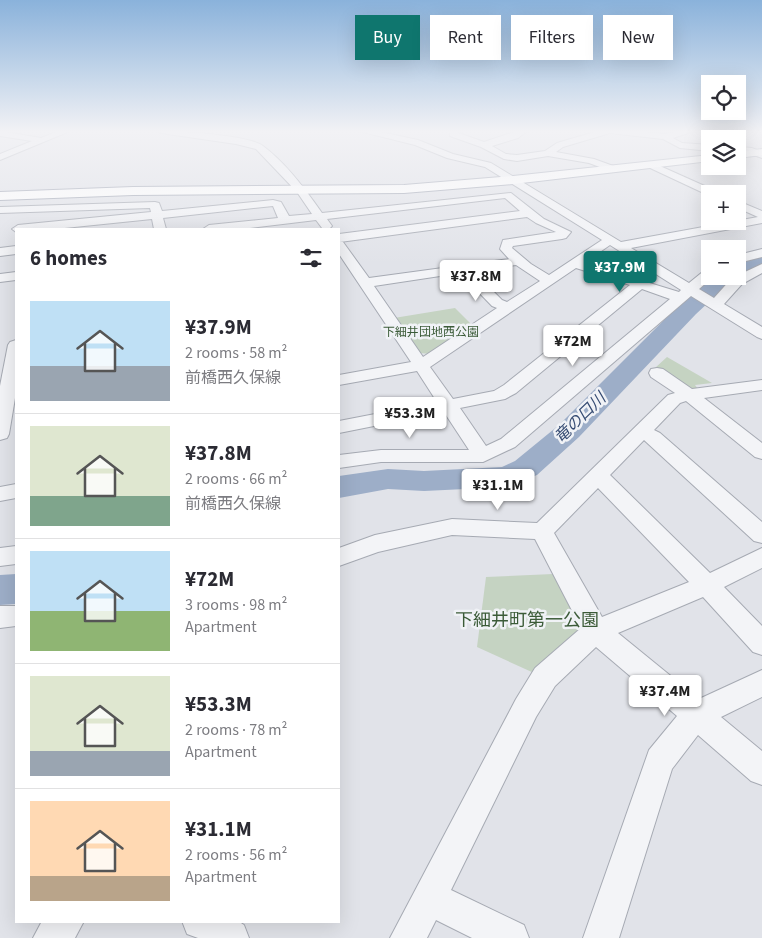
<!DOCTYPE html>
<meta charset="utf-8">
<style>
:root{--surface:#fff;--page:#f7f7f7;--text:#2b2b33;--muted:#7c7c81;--line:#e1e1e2;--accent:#0f766e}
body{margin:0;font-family:"Source Sans 3","Noto Sans JP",sans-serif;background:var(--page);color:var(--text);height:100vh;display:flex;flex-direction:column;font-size:19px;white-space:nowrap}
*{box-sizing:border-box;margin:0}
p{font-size:16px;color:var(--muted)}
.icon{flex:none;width:28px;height:28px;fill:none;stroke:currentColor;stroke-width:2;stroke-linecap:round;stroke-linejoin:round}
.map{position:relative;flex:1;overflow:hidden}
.drawer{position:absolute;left:15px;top:228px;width:325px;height:695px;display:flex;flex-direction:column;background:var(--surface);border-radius:0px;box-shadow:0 5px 20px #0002}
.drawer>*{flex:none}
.guide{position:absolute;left:355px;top:15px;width:331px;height:45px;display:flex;gap:10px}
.buttons{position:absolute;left:701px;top:75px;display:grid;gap:10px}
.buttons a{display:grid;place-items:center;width:45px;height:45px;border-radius:0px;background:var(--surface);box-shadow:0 5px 20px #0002;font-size:25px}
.price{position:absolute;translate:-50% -42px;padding:0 11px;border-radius:5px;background:#fff;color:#222;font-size:16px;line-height:32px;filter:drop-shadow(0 1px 2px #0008)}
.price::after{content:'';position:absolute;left:50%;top:30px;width:15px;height:11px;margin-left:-8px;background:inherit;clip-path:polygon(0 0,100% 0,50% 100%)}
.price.current{background:var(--accent);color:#fff}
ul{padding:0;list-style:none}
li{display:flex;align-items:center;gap:15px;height:125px;padding:0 15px}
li+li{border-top:1px solid var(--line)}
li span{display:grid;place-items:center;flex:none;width:140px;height:100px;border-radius:0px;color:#555}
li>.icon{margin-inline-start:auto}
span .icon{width:60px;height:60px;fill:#fffc;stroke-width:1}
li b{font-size:21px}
h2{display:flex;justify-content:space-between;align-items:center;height:60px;padding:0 15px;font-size:21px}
.chip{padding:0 18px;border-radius:0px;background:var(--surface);box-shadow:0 5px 20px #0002;font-size:18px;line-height:45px}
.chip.current{background:var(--accent);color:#fff}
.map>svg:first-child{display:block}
.green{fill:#c5d3c2}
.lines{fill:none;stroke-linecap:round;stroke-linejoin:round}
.river{fill:#9daec8;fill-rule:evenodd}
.minor-casing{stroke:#a6aab3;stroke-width:2}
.major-casing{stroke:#a0a6b4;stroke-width:2}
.minor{fill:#f3f4f7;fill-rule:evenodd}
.major{fill:#fff;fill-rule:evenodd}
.labels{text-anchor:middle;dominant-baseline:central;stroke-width:5;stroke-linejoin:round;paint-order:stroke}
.far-park-label{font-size:12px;fill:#3b5b38;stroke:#f0f2f6}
.water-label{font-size:16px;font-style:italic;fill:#354b72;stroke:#f0f2f6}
.near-park-label{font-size:18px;fill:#3b5b38;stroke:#f0f2f6}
</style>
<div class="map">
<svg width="762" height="938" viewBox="0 0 762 938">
<rect width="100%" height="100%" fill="#e1e3e9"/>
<g class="green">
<polygon points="455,308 474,327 432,354 419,353 394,318"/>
<path d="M667 357 712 383 695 385 698 389C682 391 668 377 655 368Z"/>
<polygon points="553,574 583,626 579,637 534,673 477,647 486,577"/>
</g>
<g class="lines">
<g class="river">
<polygon points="762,256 762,268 738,276 738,263 746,259"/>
<polygon points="714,276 737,276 696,314 579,437 537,475 507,487 424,491 388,489 339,498 339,476 388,469 424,471 502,467 515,461 559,425 680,304"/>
<polygon points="16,574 16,604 0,605 0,575"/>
</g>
<g class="minor-casing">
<g id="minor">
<polygon points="0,131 41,138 58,131 70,131 0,160 0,154 32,141 0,136"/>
<path d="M157 131C178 131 249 135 263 146 286 163 306 190 322 213L511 193 544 219 571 232 566 238 562 239 513 246 512 248 531 264 549 275 602 240 485 167 447 158 415 145 359 131H376L418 140 453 154 491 163 621 242 758 217 738 208V201L762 211V223L631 248 689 283 705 270 710 269V276H714L699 289 714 298 732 278 762 264V273L742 284 724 304 762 327V339L757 337 691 296 515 447 483 462H381L339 468V455L381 450H469L444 412 339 433V421L437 402 417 371 339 385V375L411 362 339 254V234L520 211 505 198 327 219 332 226 329 229 322 228 316 220 242 229H203L209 225 278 218 273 206 163 218 166 229H154L152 219 55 229H16V232L12 229 18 225 151 212 150 208 0 213V207L155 202 159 203 162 211 273 200 281 202 289 216 312 214 297 192 256 149 236 144 161 133ZM527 217 536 223 556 232 503 240 500 249 509 259 369 278 343 242H340ZM610 245 681 290 679 292 584 263ZM516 265 540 281 507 302 502 300 473 271ZM576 268 630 285 504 385 494 391 453 399 430 367ZM460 273 492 306 497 308 423 357 374 286ZM642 289 670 299 501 439 486 446 460 408 505 399 516 393Z"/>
<polygon points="453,131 484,142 517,131 527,131 518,138 492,146 506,154 517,155 545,151 557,143 598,131 637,131 665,134 678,131 694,131 673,138 682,143 710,145 710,151 680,148 663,139 610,133 563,147 556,152 594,159 616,167 618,169 613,172 589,163 548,156 517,161 504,159 481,147 450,136 450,132"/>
<polygon points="738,147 752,148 762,152 762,158 751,154 738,153"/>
<polygon points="651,162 718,192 719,194 710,194 710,196 648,167 648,163"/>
<polygon points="16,246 16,254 0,256 0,248"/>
<polygon points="762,249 762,257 738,263 738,255"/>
<polygon points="16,272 16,280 0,282 0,274"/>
<polygon points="16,340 16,392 9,434 7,438 0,440 0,386 8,345 10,342"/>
<path d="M657 368 663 369 692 389 762 380V390L704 398 762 443V459L755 457 686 401 680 403 654 430 660 433 762 522V543L754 541 644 440 610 475 710 573 762 548V568L724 587 762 626V655L753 652 703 597 618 633 699 699 762 670V697L721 717 762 751V785L751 781 698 735 672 769 619 938H583L649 750 677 716 596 647 555 686 536 717 451 890 524 925 529 938H472L436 920 427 938H390L516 699 535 668 581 628 535 539 452 535 378 552 339 566V548L375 535 452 519 537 523 668 395 675 393 651 377 649 373 651 369ZM598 488 689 582 602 617 554 533Z"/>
<polygon points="16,484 16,498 0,501 0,487"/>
<polygon points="16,546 16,564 0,566 0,548"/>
<polygon points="0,606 16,606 16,626 0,628"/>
<polygon points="42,921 84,921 75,938 33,938"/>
<polygon points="182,921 238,921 244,925 249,938 198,938 187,934"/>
</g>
</g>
<g class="major-casing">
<g id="major">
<polygon points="762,149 762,155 738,158 738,152"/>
<polygon points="710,155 710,161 513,184 404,193 133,195 0,200 0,192 133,187 404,185 513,176"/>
</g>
</g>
<use href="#minor" class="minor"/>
<use href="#major" class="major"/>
</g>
<linearGradient id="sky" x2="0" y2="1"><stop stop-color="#8ab2db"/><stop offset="0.5" stop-color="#f2f2f5"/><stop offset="1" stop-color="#f2f2f5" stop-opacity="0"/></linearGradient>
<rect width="762" height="263" fill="url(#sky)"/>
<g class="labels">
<g class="far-park-label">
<text x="431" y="332">下細井団地西公園</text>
</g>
<g class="water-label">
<text transform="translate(580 418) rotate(-44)">竜の口川</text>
</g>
<g class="near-park-label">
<text x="527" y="620">下細井町第一公園</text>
</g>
</g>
</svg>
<div class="buttons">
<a><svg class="icon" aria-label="locate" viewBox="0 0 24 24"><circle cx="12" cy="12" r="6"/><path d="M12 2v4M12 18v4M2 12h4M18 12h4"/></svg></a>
<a><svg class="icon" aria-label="layers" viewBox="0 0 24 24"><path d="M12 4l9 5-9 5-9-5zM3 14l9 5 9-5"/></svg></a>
<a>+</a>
<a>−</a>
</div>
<b class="price current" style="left:620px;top:293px">¥37.9M</b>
<b class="price" style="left:476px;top:302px">¥37.8M</b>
<b class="price" style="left:573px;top:367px">¥72M</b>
<b class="price" style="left:410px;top:439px">¥53.3M</b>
<b class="price" style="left:498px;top:511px">¥31.1M</b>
<b class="price" style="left:665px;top:717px">¥37.4M</b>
<div class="guide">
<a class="chip current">Buy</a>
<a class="chip">Rent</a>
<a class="chip">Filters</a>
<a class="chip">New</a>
</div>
<section class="drawer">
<h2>6 homes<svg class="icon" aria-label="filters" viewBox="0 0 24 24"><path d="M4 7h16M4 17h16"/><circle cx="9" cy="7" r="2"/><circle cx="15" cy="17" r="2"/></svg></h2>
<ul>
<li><span style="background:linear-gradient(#bfe0f5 65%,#9aa5b1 0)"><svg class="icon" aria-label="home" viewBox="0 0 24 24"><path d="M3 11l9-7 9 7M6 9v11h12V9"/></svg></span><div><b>¥37.9M</b><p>2 rooms · 58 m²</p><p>前橋西久保線</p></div></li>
<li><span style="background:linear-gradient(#dfe7d0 70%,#7fa58c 0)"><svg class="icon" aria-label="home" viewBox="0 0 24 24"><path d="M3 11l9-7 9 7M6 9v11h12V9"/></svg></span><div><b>¥37.8M</b><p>2 rooms · 66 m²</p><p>前橋西久保線</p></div></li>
<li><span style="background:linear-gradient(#bfe0f5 60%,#8fb573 0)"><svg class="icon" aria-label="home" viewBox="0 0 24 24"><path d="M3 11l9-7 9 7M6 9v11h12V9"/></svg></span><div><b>¥72M</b><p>3 rooms · 98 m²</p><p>Apartment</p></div></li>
<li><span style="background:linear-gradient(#dfe7d0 75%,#9aa5b1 0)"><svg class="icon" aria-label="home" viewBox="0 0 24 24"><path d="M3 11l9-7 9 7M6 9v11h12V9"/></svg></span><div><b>¥53.3M</b><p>2 rooms · 78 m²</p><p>Apartment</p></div></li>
<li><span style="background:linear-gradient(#ffd9b3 75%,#b9a48a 0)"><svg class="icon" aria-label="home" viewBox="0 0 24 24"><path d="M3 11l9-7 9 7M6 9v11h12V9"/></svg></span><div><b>¥31.1M</b><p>2 rooms · 56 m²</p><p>Apartment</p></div></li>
</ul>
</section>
</div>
